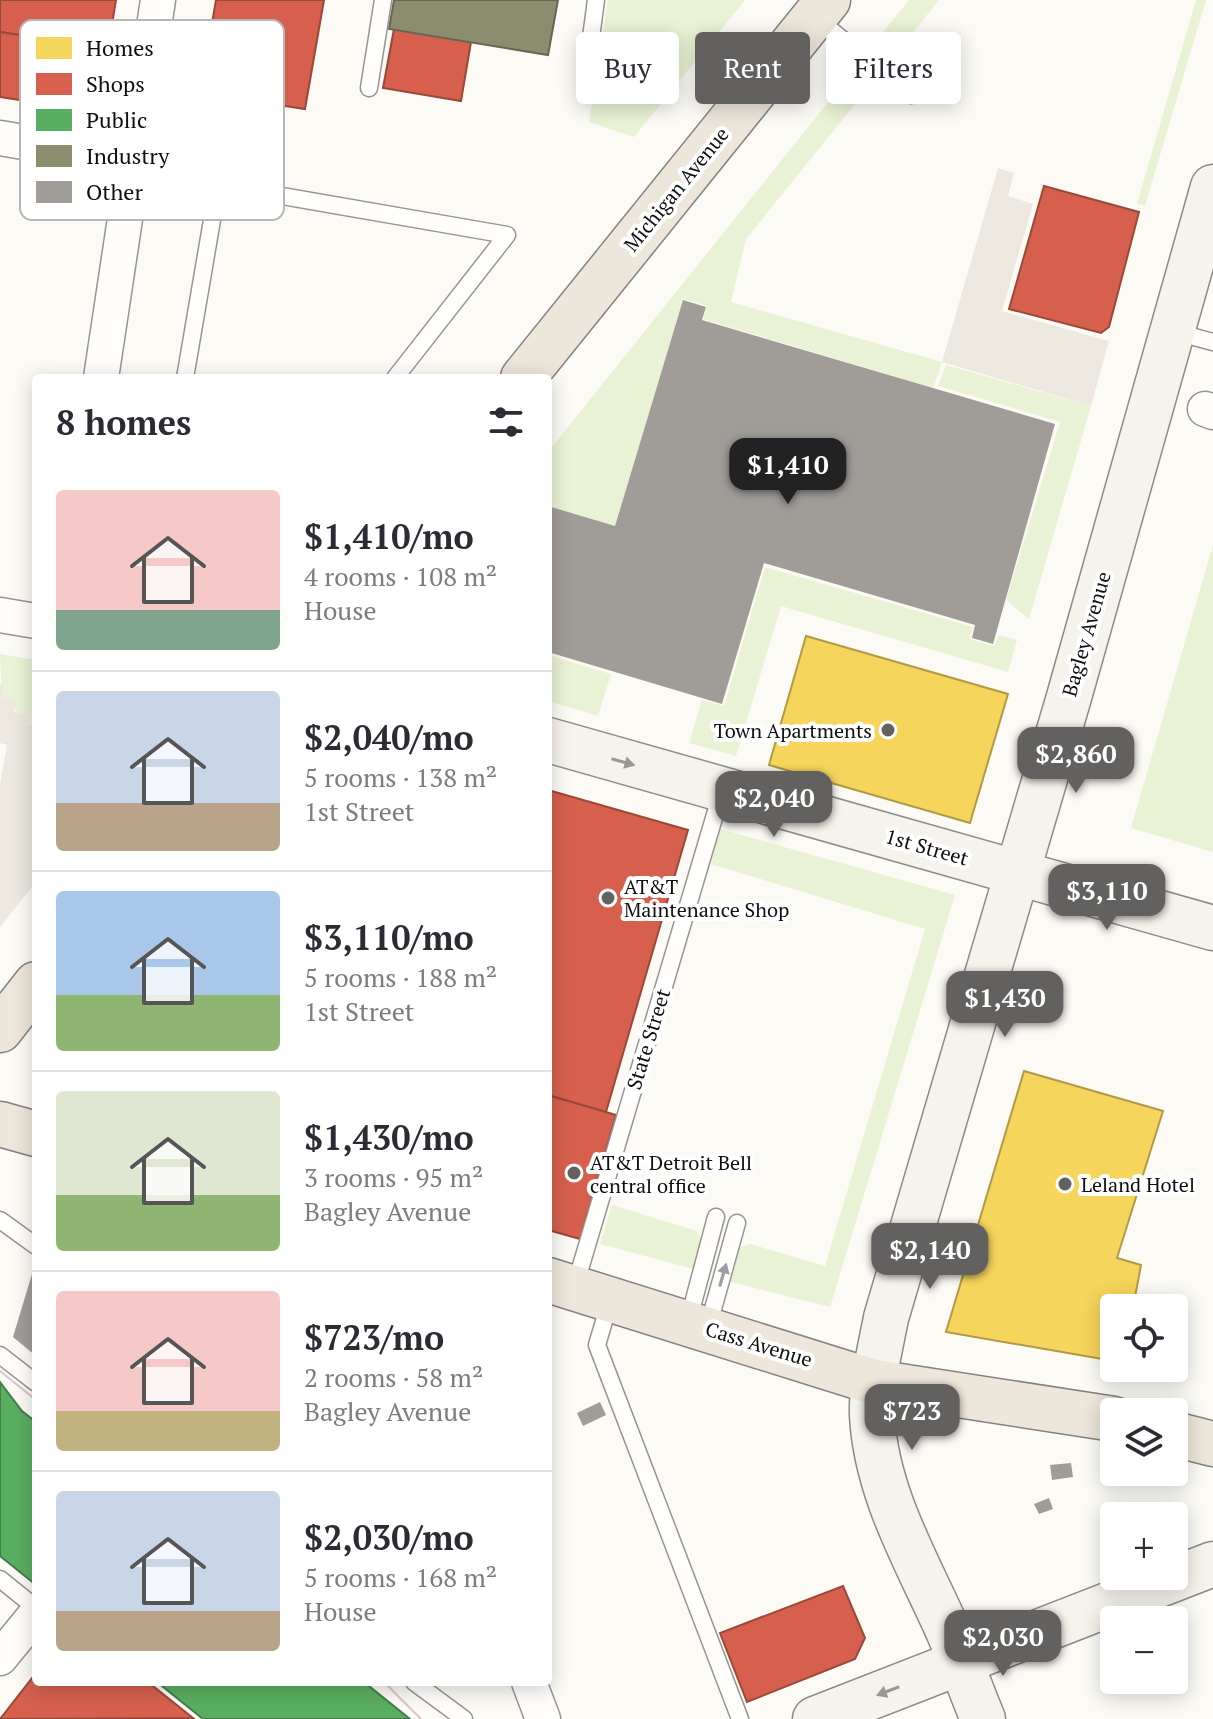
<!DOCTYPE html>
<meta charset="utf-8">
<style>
:root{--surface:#fff;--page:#f2f2f3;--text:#2b2b33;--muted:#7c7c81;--line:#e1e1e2;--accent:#62615f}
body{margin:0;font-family:"PT Serif",serif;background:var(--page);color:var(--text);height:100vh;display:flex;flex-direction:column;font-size:30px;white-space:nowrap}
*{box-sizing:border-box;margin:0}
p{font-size:26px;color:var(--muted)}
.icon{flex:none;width:44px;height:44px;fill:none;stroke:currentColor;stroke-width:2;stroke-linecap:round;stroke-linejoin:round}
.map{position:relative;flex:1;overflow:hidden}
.drawer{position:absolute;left:32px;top:374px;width:520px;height:1312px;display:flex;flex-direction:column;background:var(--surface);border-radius:8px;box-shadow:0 4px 20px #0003}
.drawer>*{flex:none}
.top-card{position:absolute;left:576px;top:32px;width:516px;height:72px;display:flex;gap:16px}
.fabs{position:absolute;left:1100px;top:1294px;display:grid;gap:16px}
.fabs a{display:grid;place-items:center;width:88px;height:88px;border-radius:8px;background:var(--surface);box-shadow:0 4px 20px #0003;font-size:40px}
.price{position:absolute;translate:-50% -68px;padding:0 18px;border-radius:16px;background:var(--accent);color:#fff;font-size:26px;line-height:52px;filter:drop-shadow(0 2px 4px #0008)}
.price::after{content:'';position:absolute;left:50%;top:48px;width:24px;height:18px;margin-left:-12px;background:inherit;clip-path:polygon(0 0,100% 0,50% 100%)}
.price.active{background:#222;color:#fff}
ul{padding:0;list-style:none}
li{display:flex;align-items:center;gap:24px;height:200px;padding:0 24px}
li+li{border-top:2px solid var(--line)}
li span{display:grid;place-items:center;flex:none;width:224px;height:160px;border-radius:8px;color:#555}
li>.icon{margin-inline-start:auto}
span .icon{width:96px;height:96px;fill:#fffc;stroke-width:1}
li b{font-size:34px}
h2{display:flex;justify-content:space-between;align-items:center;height:96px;padding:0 24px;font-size:34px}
.tag{padding:0 28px;border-radius:8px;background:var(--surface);box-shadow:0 4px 20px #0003;font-size:28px;line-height:72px}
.tag.active{background:var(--accent);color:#fff}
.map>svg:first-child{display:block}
.green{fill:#e9f2d4}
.plaza{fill:#ece8df}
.homes{fill:#f6d55c;stroke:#b19a45;stroke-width:2}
.shops{fill:#d6604d;stroke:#9a483a;stroke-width:2}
.public{fill:#5aae61;stroke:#447e48;stroke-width:2}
.industry{fill:#8c8c6e;stroke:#666652;stroke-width:2}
.building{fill:#a09d99}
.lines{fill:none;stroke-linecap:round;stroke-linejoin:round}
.lane-casing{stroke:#969592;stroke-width:19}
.street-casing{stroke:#969592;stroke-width:37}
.secondary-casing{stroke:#8c8b89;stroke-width:47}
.primary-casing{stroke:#83827f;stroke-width:47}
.lane{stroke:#fffefd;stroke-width:16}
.street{stroke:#fffefd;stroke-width:34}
.secondary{stroke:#f5f3eb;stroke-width:44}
.primary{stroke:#ede6da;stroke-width:44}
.tram{stroke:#d8c5c7;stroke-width:2}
.oneway{fill:#999893}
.oneway2{fill:#9f9e9e}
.poi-dot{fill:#62615f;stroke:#fff;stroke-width:3}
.labels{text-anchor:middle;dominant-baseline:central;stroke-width:8;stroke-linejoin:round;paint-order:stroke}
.street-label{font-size:20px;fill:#0f0f0f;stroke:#fff}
.poi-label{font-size:20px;fill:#0f0f0f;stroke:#fff;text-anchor:start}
.key{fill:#fff;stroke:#b7b7b7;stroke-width:2}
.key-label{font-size:22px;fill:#0f0f0f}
</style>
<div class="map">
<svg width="1213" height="1719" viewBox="0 0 1213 1719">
<rect width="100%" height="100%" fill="#fcfaf4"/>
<g class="green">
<polygon points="608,0 745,0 634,137 589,122"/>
<polygon points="909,0 939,0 887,65 871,47"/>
<polygon points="1196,0 1206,0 1145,206 1137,204"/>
<polygon points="857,66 877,77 746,239 731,302 942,362 933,388 703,319 707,306 683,299 615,526 548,506 548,452"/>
<polygon points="946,365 1091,406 1029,619 1006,600 1060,422 938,386"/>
<polygon points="1213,545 1213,852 1131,828"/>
<polygon points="765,567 973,627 970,639 994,646 999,635 1017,640 1008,672 781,606 736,756 689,743 702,700 724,706"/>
<polygon points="0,654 36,660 35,725 27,723 2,697"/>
<polygon points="548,655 611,674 598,716 548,701"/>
<polygon points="720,829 955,895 830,1307 723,1280 736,1249 750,1244 825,1266 925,929 711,864"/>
<polygon points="612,1205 697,1231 702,1241 694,1269 600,1244"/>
</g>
<g class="plaza">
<polygon points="998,168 1014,173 1008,196 1033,204 1002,311 1109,341 1091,406 942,362"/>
<polygon points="0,684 4,685 2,697 16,700 14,712 29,715 28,724 34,725 36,716 36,882 0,927 0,785 7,745 0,743"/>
</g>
<g class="homes">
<polygon points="806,636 1008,694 970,823 769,765"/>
<polygon points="1024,1071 1163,1111 1117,1258 1141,1265 1133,1308 1114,1308 1114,1361 946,1332"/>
</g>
<g class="shops">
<polygon points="0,0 116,0 108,49 0,32"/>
<polygon points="216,0 324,0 305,109 253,101 257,77 230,73 233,56 207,52"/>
<polygon points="394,29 471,42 461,101 383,88"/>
<polygon points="0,32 108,49 98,112 0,97"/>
<polygon points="1044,186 1139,212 1109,327 1101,333 1009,309"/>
<polygon points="548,790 688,830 606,1112 551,1096 548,1105"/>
<polygon points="551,1096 616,1115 580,1239 548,1230"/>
<polygon points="843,1586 865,1638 855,1659 747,1702 720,1633"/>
<polygon points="36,1673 36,1682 148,1682 193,1718 0,1719"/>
</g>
<g class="public">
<polygon points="0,1382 22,1411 36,1422 36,1585 0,1556"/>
<polygon points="157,1682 364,1682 410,1719 203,1719"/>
</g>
<polygon class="industry" points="394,0 558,0 548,55 389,29"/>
<g class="building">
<polygon points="683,300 706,307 702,320 1055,424 993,644 972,638 975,625 764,563 722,704 548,652 548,506 615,526"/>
<polygon points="35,1264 36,1264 36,1356 13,1337"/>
<polygon points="600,1402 606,1415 583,1426 577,1413"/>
<polygon points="1071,1463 1073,1477 1052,1480 1050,1465"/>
<polygon points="1049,1498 1053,1509 1039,1514 1034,1504"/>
</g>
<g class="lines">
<g class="lane-casing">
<g id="lane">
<polyline points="816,18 911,95"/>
<polyline points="588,60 596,0"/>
<polyline points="369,88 383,0"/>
<polyline points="1172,331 1213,342"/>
<polyline points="185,378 218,185 507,235 395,378"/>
<polyline points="0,1220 36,1246"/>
<polyline points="575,1286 722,791"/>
<polyline points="610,1301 597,1345 740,1719"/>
<polyline points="688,1322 716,1217"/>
<polyline points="708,1327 737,1223"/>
<polyline points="0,1355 36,1383"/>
<polyline points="0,1579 36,1608"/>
<polyline points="414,1682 464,1719"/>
</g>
</g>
<g class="street-casing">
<g id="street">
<polyline points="0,138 134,161"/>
<polyline points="101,378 158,0"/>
<polyline points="1205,409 1213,412"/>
<polyline points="0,615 36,621"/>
<polyline points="0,1658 36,1614"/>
<polyline points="529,1682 543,1719"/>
</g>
</g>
<g class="secondary-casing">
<g id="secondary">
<polyline points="548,740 1213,928"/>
<polyline points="815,1719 1213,1564"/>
<path d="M983 1719C971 1691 961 1661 949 1633 918 1563 876 1494 872 1415 871 1383 880 1350 886 1318L1069 697 1213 187"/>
</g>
</g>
<g class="primary-casing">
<g id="primary">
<polyline points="523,378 828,0"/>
<polyline points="0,1030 36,984"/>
<polyline points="0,1124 36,1134"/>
<polyline points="548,1280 874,1382 1114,1419"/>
<polyline points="1174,1434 1213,1444"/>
</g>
</g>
<use href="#lane" class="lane"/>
<use href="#street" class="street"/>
<use href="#secondary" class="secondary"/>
<use href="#primary" class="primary"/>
<g class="tram">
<polyline points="0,1371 36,1400"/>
<polyline points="384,1682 421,1719"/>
</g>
</g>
<defs><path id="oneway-solid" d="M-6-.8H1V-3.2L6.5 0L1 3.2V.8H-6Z" transform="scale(2)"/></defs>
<g class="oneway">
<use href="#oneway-solid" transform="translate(623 762) rotate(16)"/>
<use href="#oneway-solid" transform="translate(888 1691) rotate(159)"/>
</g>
<use class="oneway2" href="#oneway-solid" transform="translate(723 1275) rotate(-74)"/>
<g class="poi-dot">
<circle cx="888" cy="730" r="8"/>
<circle cx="608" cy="898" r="8"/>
<circle cx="574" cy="1173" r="8"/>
<circle cx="1065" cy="1184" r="8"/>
</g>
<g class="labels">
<g class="street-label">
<text transform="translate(676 189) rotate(-51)">Michigan Avenue</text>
<text transform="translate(1086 634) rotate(-74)">Bagley Avenue</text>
<text transform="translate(927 847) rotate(16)">1st Street</text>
<text transform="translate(648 1039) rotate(-73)">State Street</text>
<text transform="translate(759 1344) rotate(17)">Cass Avenue</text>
</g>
<g class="poi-label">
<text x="872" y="730" text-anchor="end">Town Apartments</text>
<text x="624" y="886">AT&amp;T<tspan x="624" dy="23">Maintenance Shop</tspan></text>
<text x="590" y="1162">AT&amp;T Detroit Bell<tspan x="590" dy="23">central office</tspan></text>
<text x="1081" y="1184">Leland Hotel</text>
</g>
</g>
<rect x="20" y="20" width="264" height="200" rx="12" class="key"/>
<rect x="36" y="37" width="36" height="22" fill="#f6d55c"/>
<rect x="36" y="73" width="36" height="22" fill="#d6604d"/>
<rect x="36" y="109" width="36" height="22" fill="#5aae61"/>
<rect x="36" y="145" width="36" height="22" fill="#8c8c6e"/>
<rect x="36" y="181" width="36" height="22" fill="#a09d99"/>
<g class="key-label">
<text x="86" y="56">Homes</text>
<text x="86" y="92">Shops</text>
<text x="86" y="128">Public</text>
<text x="86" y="164">Industry</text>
<text x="86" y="200">Other</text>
</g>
</svg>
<div class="fabs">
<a><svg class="icon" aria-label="locate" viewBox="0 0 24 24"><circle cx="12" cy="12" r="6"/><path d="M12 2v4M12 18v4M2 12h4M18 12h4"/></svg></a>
<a><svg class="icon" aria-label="layers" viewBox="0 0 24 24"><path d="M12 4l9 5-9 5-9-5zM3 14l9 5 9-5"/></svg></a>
<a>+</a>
<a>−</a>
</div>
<b class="price active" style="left:788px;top:506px">$1,410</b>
<b class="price" style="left:1076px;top:795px">$2,860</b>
<b class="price" style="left:774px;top:839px">$2,040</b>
<b class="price" style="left:1107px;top:932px">$3,110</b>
<b class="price" style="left:1005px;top:1039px">$1,430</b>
<b class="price" style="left:930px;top:1291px">$2,140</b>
<b class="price" style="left:912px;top:1452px">$723</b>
<b class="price" style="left:1003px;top:1678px">$2,030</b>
<div class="top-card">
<a class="tag">Buy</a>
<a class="tag active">Rent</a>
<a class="tag">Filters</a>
</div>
<section class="drawer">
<h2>8 homes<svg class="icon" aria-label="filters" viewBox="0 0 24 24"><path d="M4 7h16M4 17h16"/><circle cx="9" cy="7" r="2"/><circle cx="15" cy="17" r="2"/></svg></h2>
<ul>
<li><span style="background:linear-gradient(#f6c9c9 75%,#7fa58c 0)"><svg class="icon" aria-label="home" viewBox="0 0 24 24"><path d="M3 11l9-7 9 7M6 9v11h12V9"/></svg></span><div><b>$1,410/mo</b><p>4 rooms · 108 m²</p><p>House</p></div></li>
<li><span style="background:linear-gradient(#c9d6e8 70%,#b9a48a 0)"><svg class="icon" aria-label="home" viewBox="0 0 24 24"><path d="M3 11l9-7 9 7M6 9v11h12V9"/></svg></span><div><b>$2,040/mo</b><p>5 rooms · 138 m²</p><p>1st Street</p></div></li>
<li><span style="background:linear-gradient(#a9c7e8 65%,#8fb573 0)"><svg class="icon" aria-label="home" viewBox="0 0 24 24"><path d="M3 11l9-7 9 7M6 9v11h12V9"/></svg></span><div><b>$3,110/mo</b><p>5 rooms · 188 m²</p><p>1st Street</p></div></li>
<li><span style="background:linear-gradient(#dfe7d0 65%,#8fb573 0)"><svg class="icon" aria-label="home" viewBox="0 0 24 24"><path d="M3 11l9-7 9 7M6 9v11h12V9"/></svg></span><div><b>$1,430/mo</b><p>3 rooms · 95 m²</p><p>Bagley Avenue</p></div></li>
<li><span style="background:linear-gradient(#f6c9c9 75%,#c2b280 0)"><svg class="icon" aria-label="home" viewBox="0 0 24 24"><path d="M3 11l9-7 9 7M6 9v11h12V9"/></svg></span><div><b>$723/mo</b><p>2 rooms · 58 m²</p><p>Bagley Avenue</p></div></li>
<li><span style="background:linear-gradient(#c9d6e8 75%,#b9a48a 0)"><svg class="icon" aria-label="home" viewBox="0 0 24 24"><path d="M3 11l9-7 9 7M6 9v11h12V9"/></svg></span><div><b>$2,030/mo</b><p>5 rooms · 168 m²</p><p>House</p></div></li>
</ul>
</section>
</div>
